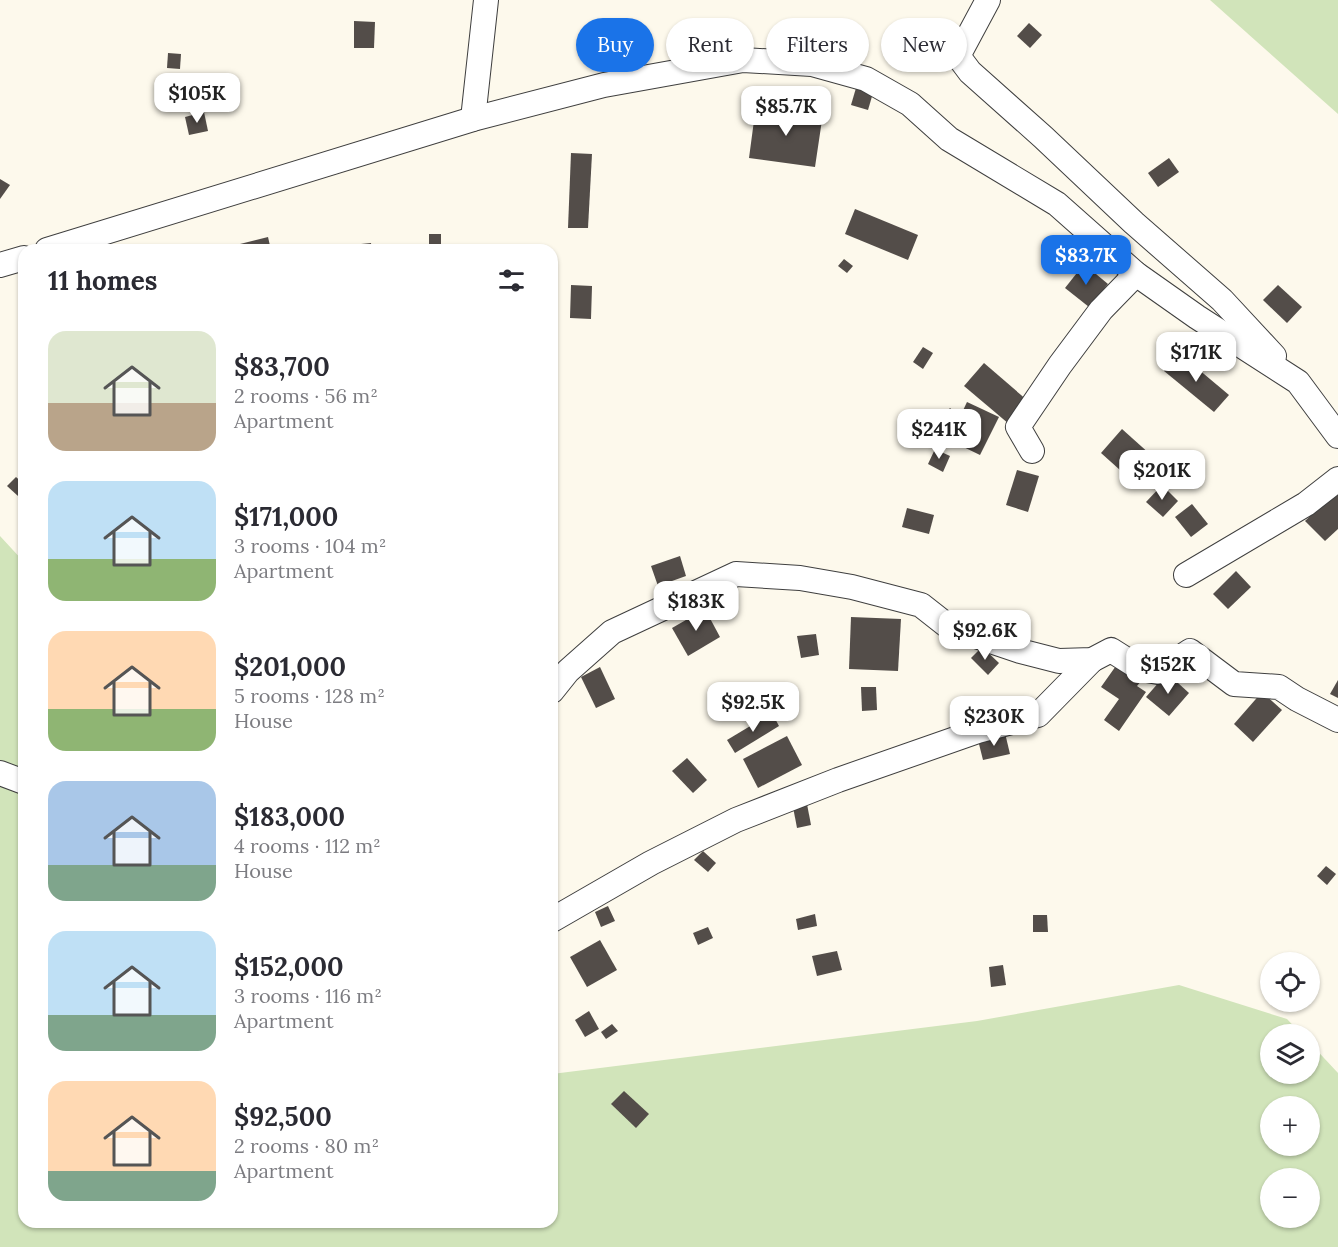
<!DOCTYPE html>
<meta charset="utf-8">
<style>
:root{--surface:#fff;--page:#f2f2f3;--text:#2b2b33;--muted:#7c7c81;--accent:#1a73e8}
body{margin:0;font-family:Lora,serif;background:var(--page);color:var(--text);height:100vh;display:flex;flex-direction:column;font-size:22px;white-space:nowrap}
*{box-sizing:border-box;margin:0}
p{font-size:20px;color:var(--muted)}
.icon{flex:none;width:33px;height:33px;fill:none;stroke:currentColor;stroke-width:2;stroke-linecap:round;stroke-linejoin:round}
.map{position:relative;flex:1;overflow:hidden}
.drawer{position:absolute;left:18px;top:244px;width:540px;height:984px;display:flex;flex-direction:column;background:var(--surface);border-radius:18px;box-shadow:0 2px 4px #0004}
.drawer>*{flex:none}
.top-card{position:absolute;left:576px;top:18px;width:570px;height:54px;display:flex;gap:12px}
.buttons{position:absolute;left:1260px;top:952px;display:grid;gap:12px}
.buttons a{display:grid;place-items:center;width:60px;height:60px;border-radius:50%;background:var(--surface);box-shadow:0 2px 4px #0004;font-size:30px}
.price{position:absolute;translate:-50% -51px;padding:0 14px;border-radius:12px;background:#fff;color:#222;font-size:20px;line-height:39px;filter:drop-shadow(0 2px 3px #0008)}
.price::after{content:'';position:absolute;left:50%;top:36px;width:18px;height:14px;margin-left:-9px;background:inherit;clip-path:polygon(0 0,100% 0,50% 100%)}
.price.selected{background:var(--accent);color:#fff}
ul{padding:0;list-style:none}
li{display:flex;align-items:center;gap:18px;height:150px;padding:0 30px}
li span{display:grid;place-items:center;flex:none;width:168px;height:120px;border-radius:18px;color:#555}
li>.icon{margin-inline-start:auto}
span .icon{width:72px;height:72px;fill:#fffc;stroke-width:1}
li b{font-size:26px}
h2{display:flex;justify-content:space-between;align-items:center;height:72px;padding:0 30px;font-size:26px}
.tag{padding:0 21px;border-radius:27px;background:var(--surface);box-shadow:0 2px 4px #0004;font-size:21px;line-height:54px}
.tag.selected{background:var(--accent);color:#fff}
.map>svg:first-child{display:block}
.green{fill:#d1e4ba;fill-rule:evenodd}
.building{fill:#534d49}
.lines{fill:none;stroke-linecap:round;stroke-linejoin:round}
.street-casing{stroke:#3f3f3f;stroke-width:26}
.street{stroke:#fff;stroke-width:24}
</style>
<div class="map">
<svg width="1338" height="1247" viewBox="0 0 1338 1247">
<rect width="100%" height="100%" fill="#fdf9ec"/>
<g class="green">
<polygon points="1210,0 1338,0 1338,114"/>
<path d="M0 536 24 562V1222H552V1074L977 1021 1179 985 1287 1019 1302 1035H1270V1074H1310V1043L1338 1073V1247H0ZM1270 1107H1310V1146H1270ZM1270 1179H1310V1218H1270Z"/>
</g>
<g class="building">
<polygon points="354,21 375,22 374,48 354,48"/>
<polygon points="1029,23 1042,35 1030,48 1017,36"/>
<polygon points="168,53 181,54 180,69 167,68"/>
<polygon points="856,88 873,93 868,110 851,105"/>
<polygon points="773,103 800,107 799,117 822,120 815,167 749,158 755,113 771,115"/>
<polygon points="204,112 208,131 189,135 185,117"/>
<polygon points="571,153 592,154 588,228 568,228"/>
<polygon points="1169,158 1179,172 1158,187 1148,173"/>
<polygon points="0,179 10,185 0,199"/>
<polygon points="855,209 918,235 908,260 845,234"/>
<rect x="429" y="234" width="12" height="16"/>
<polygon points="268,237 271,250 238,250 236,245"/>
<polygon points="371,243 372,250 351,250 351,245"/>
<polygon points="844,259 853,266 847,273 838,266"/>
<polygon points="1084,264 1108,284 1089,307 1065,288"/>
<polygon points="571,285 592,286 591,319 570,318"/>
<polygon points="1278,285 1302,307 1287,323 1263,300"/>
<polygon points="556,310 557,332 552,332 552,311"/>
<polygon points="923,347 933,353 923,369 913,362"/>
<polygon points="1179,353 1229,395 1214,412 1164,371"/>
<polygon points="984,363 1028,401 1009,424 964,386"/>
<polygon points="967,402 999,417 980,455 949,440"/>
<polygon points="950,408 959,416 938,440 929,432"/>
<polygon points="1122,429 1161,464 1139,487 1101,453"/>
<polygon points="935,449 950,456 943,472 928,464"/>
<polygon points="1017,470 1039,476 1028,512 1006,505"/>
<polygon points="16,477 24,484 24,490 18,496 7,486"/>
<polygon points="1162,485 1178,501 1163,517 1146,502"/>
<polygon points="1338,490 1338,529 1325,541 1305,521"/>
<polygon points="1192,504 1208,524 1191,537 1175,517"/>
<polygon points="907,508 934,515 929,534 902,527"/>
<polygon points="680,556 686,576 658,586 651,566"/>
<polygon points="1236,571 1251,587 1228,609 1213,594"/>
<polygon points="705,609 720,637 688,656 672,628"/>
<polygon points="851,617 901,619 898,671 849,669"/>
<polygon points="816,634 819,655 801,658 797,636"/>
<polygon points="982,647 999,663 988,675 971,658"/>
<polygon points="1118,663 1142,680 1137,686 1146,692 1119,731 1104,720 1119,699 1101,687"/>
<polygon points="600,667 615,699 596,708 581,677"/>
<polygon points="1167,673 1189,693 1169,716 1146,697"/>
<polygon points="1338,680 1338,698 1330,694"/>
<polygon points="861,687 876,687 877,710 862,711"/>
<polygon points="1262,692 1282,710 1253,742 1234,724"/>
<polygon points="772,713 779,726 735,753 727,740"/>
<polygon points="1005,733 1010,754 983,760 978,740"/>
<polygon points="787,736 802,765 758,788 743,759"/>
<polygon points="687,758 707,780 693,793 672,771"/>
<polygon points="807,804 811,825 797,828 793,807"/>
<polygon points="703,851 716,863 708,872 694,860"/>
<polygon points="1326,866 1336,874 1327,885 1317,876"/>
<polygon points="608,906 615,921 601,927 595,912"/>
<polygon points="815,914 817,926 798,930 796,919"/>
<polygon points="1033,915 1047,915 1048,932 1033,932"/>
<polygon points="708,927 713,938 698,945 693,933"/>
<polygon points="600,940 617,970 587,987 570,957"/>
<polygon points="837,951 842,970 817,976 812,956"/>
<polygon points="1003,965 1006,985 991,987 989,967"/>
<polygon points="589,1011 599,1029 585,1037 575,1020"/>
<polygon points="612,1024 618,1031 606,1039 601,1032"/>
<polygon points="624,1091 649,1114 636,1128 611,1104"/>
</g>
<g class="lines">
<g class="street-casing">
<g id="street">
<polyline points="988,0 958,56 970,72 1043,137 1134,223 1222,300 1274,356"/>
<polyline points="473,119 486,0"/>
<polyline points="47,250 473,119 604,85 743,60 812,64 866,79 910,104 949,139 1057,204 1136,274 1197,317 1298,382 1338,436"/>
<polyline points="0,265 24,258"/>
<polyline points="1032,451 1018,427 1060,365 1101,310 1136,274"/>
<polyline points="1186,575 1306,504 1338,479"/>
<polyline points="552,691 568,671 612,632 736,574 800,578 852,587 921,605 949,627 1020,651 1059,661 1092,660 1111,650 1141,669 1158,672 1190,651 1234,684 1279,687 1297,699 1338,720"/>
<polyline points="0,773 24,782"/>
<polyline points="552,920 651,863 736,820 838,780 978,731 1038,715 1092,660"/>
</g>
</g>
<use href="#street" class="street"/>
</g>
</svg>
<div class="buttons">
<a><svg class="icon" aria-label="locate" viewBox="0 0 24 24"><circle cx="12" cy="12" r="6"/><path d="M12 2v4M12 18v4M2 12h4M18 12h4"/></svg></a>
<a><svg class="icon" aria-label="layers" viewBox="0 0 24 24"><path d="M12 4l9 5-9 5-9-5zM3 14l9 5 9-5"/></svg></a>
<a>+</a>
<a>−</a>
</div>
<b class="price" style="left:197px;top:124px">$105K</b>
<b class="price" style="left:786px;top:137px">$85.7K</b>
<b class="price selected" style="left:1086px;top:286px">$83.7K</b>
<b class="price" style="left:1196px;top:383px">$171K</b>
<b class="price" style="left:939px;top:460px">$241K</b>
<b class="price" style="left:1162px;top:501px">$201K</b>
<b class="price" style="left:696px;top:632px">$183K</b>
<b class="price" style="left:985px;top:661px">$92.6K</b>
<b class="price" style="left:1168px;top:695px">$152K</b>
<b class="price" style="left:753px;top:733px">$92.5K</b>
<b class="price" style="left:994px;top:747px">$230K</b>
<div class="top-card">
<a class="tag selected">Buy</a>
<a class="tag">Rent</a>
<a class="tag">Filters</a>
<a class="tag">New</a>
</div>
<section class="drawer">
<h2>11 homes<svg class="icon" aria-label="filters" viewBox="0 0 24 24"><path d="M4 7h16M4 17h16"/><circle cx="9" cy="7" r="2"/><circle cx="15" cy="17" r="2"/></svg></h2>
<ul>
<li><span style="background:linear-gradient(#dfe7d0 60%,#b9a48a 0)"><svg class="icon" aria-label="home" viewBox="0 0 24 24"><path d="M3 11l9-7 9 7M6 9v11h12V9"/></svg></span><div><b>$83,700</b><p>2 rooms · 56 m²</p><p>Apartment</p></div></li>
<li><span style="background:linear-gradient(#bfe0f5 65%,#8fb573 0)"><svg class="icon" aria-label="home" viewBox="0 0 24 24"><path d="M3 11l9-7 9 7M6 9v11h12V9"/></svg></span><div><b>$171,000</b><p>3 rooms · 104 m²</p><p>Apartment</p></div></li>
<li><span style="background:linear-gradient(#ffd9b3 65%,#8fb573 0)"><svg class="icon" aria-label="home" viewBox="0 0 24 24"><path d="M3 11l9-7 9 7M6 9v11h12V9"/></svg></span><div><b>$201,000</b><p>5 rooms · 128 m²</p><p>House</p></div></li>
<li><span style="background:linear-gradient(#a9c7e8 70%,#7fa58c 0)"><svg class="icon" aria-label="home" viewBox="0 0 24 24"><path d="M3 11l9-7 9 7M6 9v11h12V9"/></svg></span><div><b>$183,000</b><p>4 rooms · 112 m²</p><p>House</p></div></li>
<li><span style="background:linear-gradient(#bfe0f5 70%,#7fa58c 0)"><svg class="icon" aria-label="home" viewBox="0 0 24 24"><path d="M3 11l9-7 9 7M6 9v11h12V9"/></svg></span><div><b>$152,000</b><p>3 rooms · 116 m²</p><p>Apartment</p></div></li>
<li><span style="background:linear-gradient(#ffd9b3 75%,#7fa58c 0)"><svg class="icon" aria-label="home" viewBox="0 0 24 24"><path d="M3 11l9-7 9 7M6 9v11h12V9"/></svg></span><div><b>$92,500</b><p>2 rooms · 80 m²</p><p>Apartment</p></div></li>
</ul>
</section>
</div>
